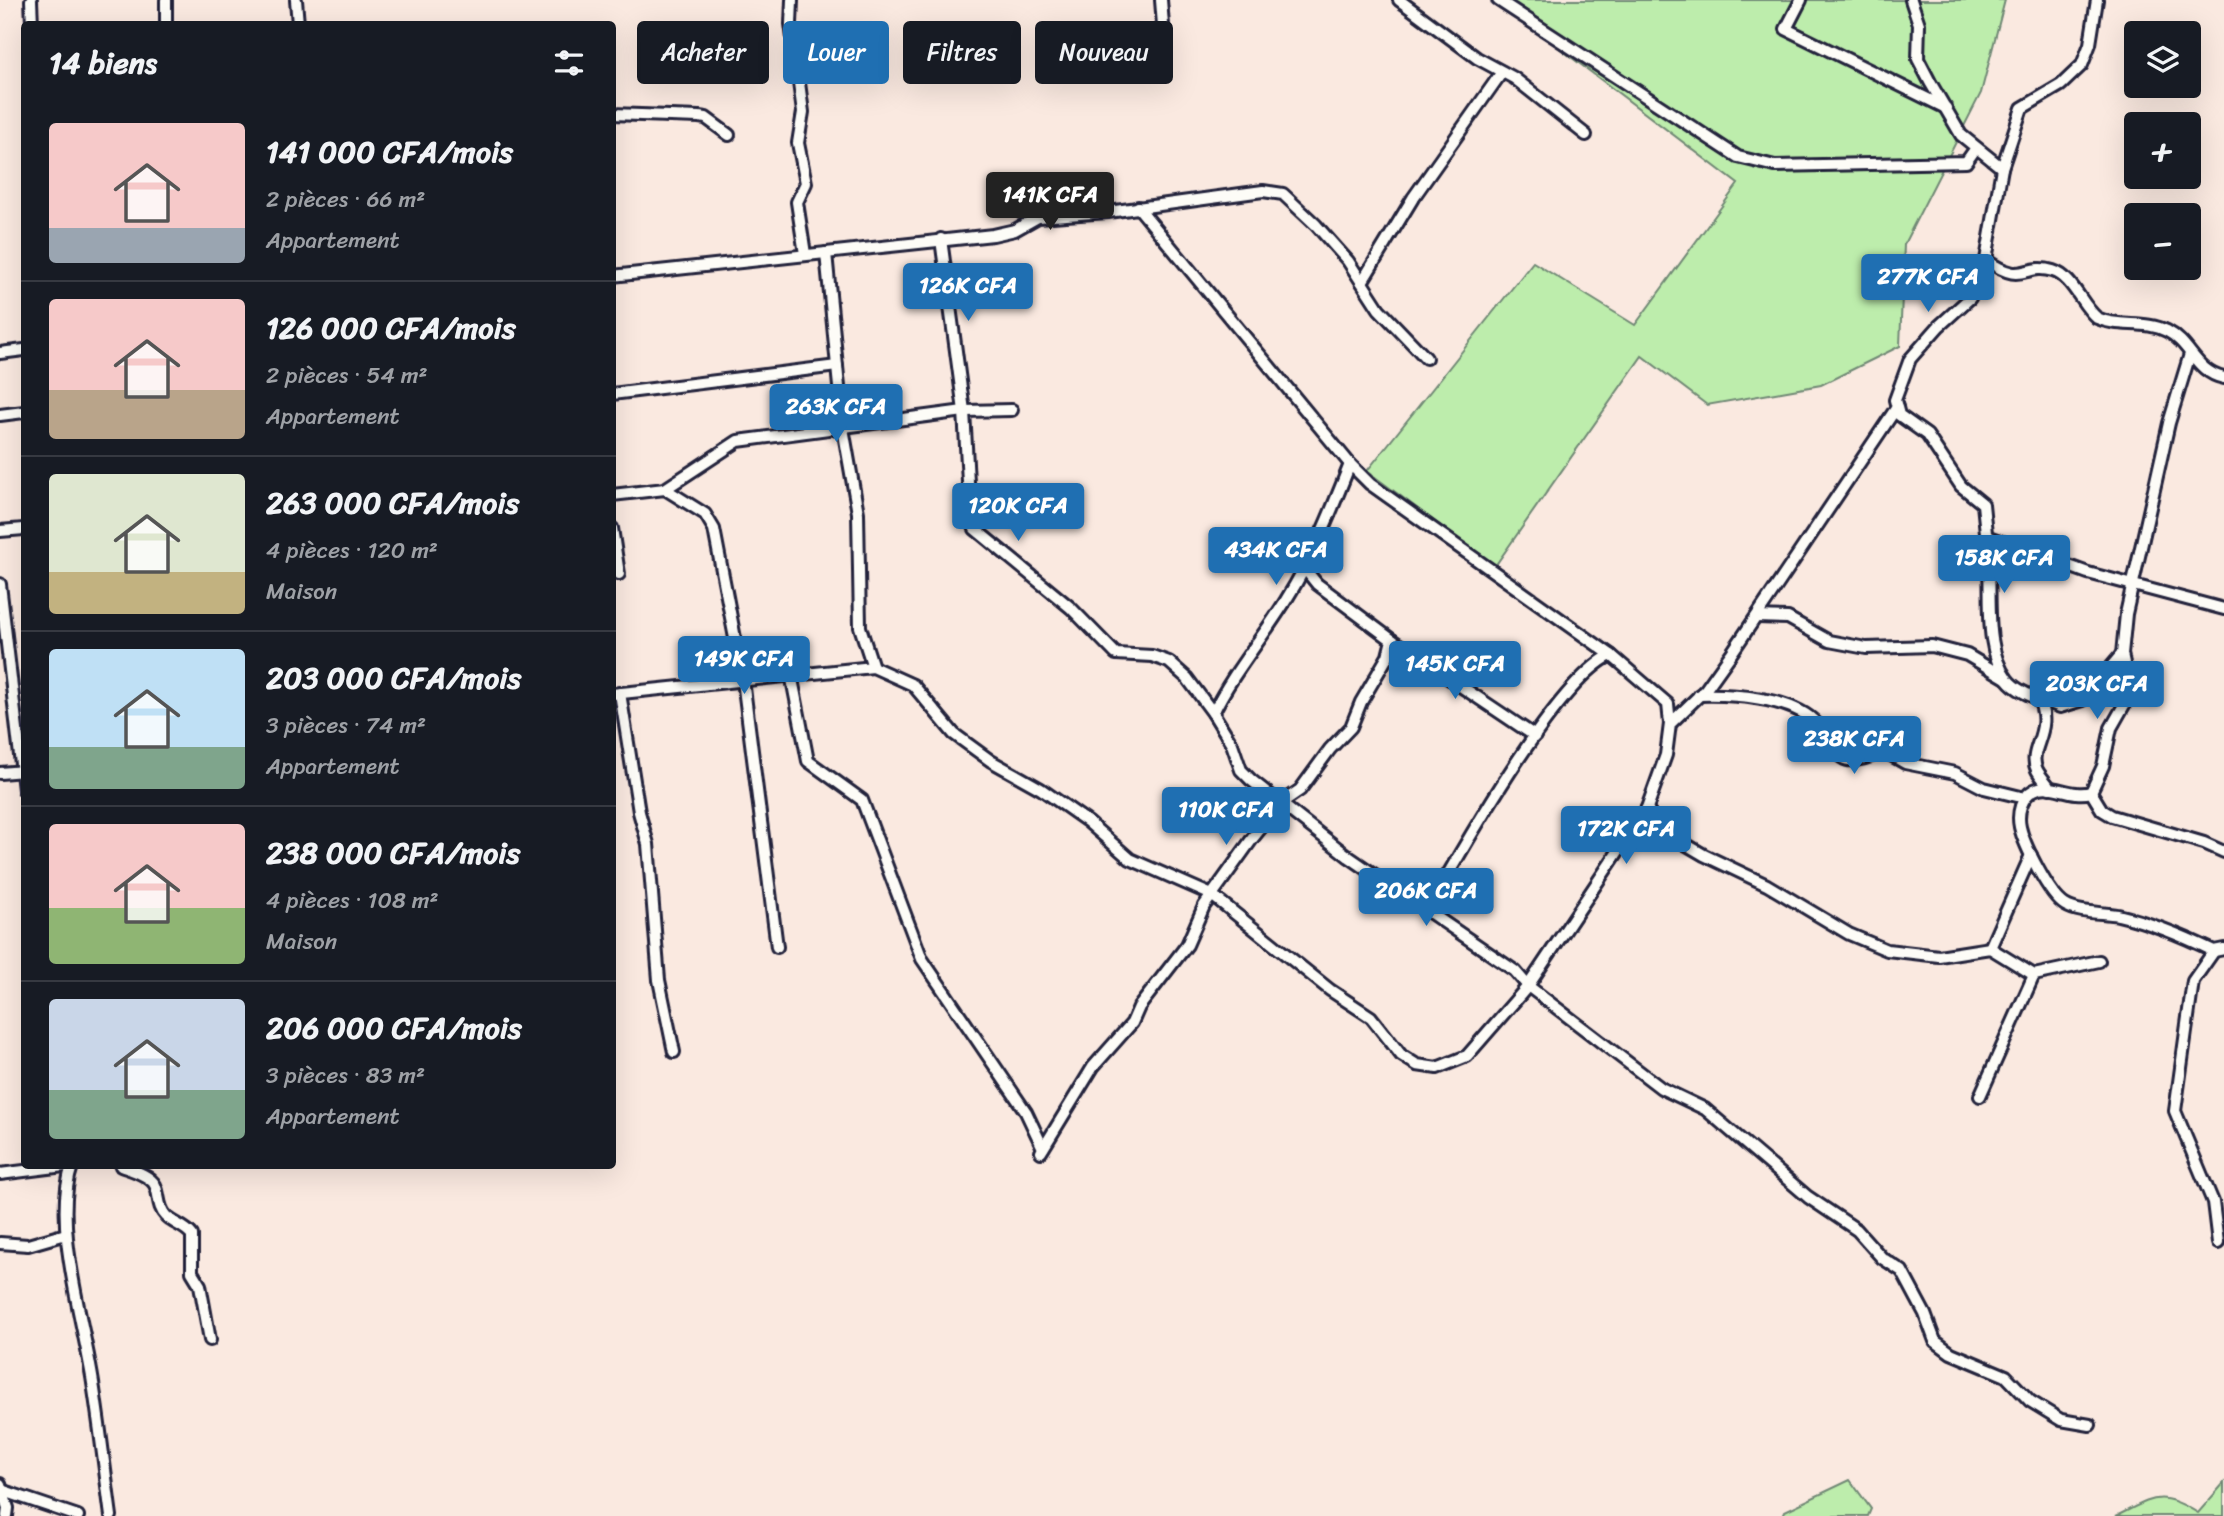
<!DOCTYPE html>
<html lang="fr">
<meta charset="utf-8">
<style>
:root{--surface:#171b24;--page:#242831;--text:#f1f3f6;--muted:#9ea1a6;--line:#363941;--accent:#1f6fb2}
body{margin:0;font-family:Sriracha,sans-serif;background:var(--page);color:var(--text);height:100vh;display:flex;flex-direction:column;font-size:26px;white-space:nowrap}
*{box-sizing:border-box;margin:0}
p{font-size:23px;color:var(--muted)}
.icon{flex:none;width:38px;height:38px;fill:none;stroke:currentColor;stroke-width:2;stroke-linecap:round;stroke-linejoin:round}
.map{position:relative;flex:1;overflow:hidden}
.panel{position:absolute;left:21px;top:21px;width:595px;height:1148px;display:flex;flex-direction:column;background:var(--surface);border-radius:7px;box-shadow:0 7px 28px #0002}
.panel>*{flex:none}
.banner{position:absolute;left:637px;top:21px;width:665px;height:63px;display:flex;gap:14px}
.controls{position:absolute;left:2124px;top:21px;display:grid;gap:14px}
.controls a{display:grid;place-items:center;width:77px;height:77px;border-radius:7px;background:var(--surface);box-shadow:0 7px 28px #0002;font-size:35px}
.price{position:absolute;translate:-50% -60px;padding:0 16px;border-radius:7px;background:var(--accent);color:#fff;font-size:23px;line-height:46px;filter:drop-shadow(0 2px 4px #0008)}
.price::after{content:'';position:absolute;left:50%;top:42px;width:21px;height:16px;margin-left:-10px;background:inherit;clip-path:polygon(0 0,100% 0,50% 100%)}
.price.active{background:#222;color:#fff}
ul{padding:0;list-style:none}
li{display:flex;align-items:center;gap:21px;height:175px;padding:0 28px}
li+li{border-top:2px solid var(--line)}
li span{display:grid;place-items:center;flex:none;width:196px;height:140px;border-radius:7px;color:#555}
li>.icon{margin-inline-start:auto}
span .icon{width:84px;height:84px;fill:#fffc;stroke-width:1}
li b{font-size:30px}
h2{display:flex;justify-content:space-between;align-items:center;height:84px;padding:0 28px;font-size:30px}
.pill{padding:0 24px;border-radius:7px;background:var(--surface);box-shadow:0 7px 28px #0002;font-size:24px;line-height:63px}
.pill.active{background:var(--accent);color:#fff}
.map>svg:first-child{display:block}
.green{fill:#bdedac;stroke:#708874;stroke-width:2}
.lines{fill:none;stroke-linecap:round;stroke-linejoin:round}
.street-casing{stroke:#22223b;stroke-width:16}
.street{stroke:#fdfcf7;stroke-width:10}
</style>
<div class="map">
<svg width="2224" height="1516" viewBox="0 0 2224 1516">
<rect width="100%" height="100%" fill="#fae9e0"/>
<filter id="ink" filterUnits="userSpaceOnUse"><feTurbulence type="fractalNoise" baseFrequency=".0143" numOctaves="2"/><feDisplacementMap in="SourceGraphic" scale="14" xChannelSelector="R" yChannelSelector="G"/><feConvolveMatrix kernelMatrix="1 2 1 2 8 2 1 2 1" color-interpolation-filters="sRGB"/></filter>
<g filter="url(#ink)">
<g class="green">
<polygon points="1496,0 2005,0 1981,93 1904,244 1900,346 1821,385 1707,405 1642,356 1495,566 1367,471 1533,262 1635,325 1738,184"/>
<polygon points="1850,1480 1871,1509 1868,1516 1783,1516 1785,1511"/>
<path d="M2224 1483V1516H2116C2154 1498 2159 1489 2198 1513Z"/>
</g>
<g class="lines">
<g class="street-casing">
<g id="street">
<polyline points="31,0 32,24"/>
<polyline points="166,0 166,24"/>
<polyline points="296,0 298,24"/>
<polyline points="792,0 791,24 803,112 798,143 806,183 797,202 805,254"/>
<polyline points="1161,0 1165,50"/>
<polyline points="1399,0 1477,58 1514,78 1586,135"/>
<polyline points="1498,0 1738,157 1775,166 1966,162 1976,148"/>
<polyline points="1801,0 1786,29 1946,108"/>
<polyline points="1911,0 1919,24 1918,59 1930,82 1961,135 2002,168"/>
<path d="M2097 0 2090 44 2082 65 2061 85 2022 108 2002 168 1986 260 1978 282 1970 298 1939 326 1910 359 1895 400 1899 415 1927 435 1961 486 1983 504C1985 525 1988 547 1989 568 1991 603 1985 650 2007 679 2018 694 2044 700 2060 707L2083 700 2122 654"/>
<polyline points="612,114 699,117 706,118 729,135"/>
<polyline points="941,239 964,411 970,517 975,529 1071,608 1116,654 1152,656 1169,662 1187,678 1213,713 1232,744 1241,770 1251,780 1349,857 1515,971 1528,986 1661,1088 1705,1109 1808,1197 1857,1230 1882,1258 1902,1271 1925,1314 1935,1341 1951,1353 2006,1376 2030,1401 2061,1420 2090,1425"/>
<polyline points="826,253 843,428 858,513 860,627 873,667"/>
<path d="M1986 260C2025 287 2023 262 2053 271 2073 277 2081 305 2097 318 2119 328 2145 320 2167 331 2191 343 2195 372 2224 378"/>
<polyline points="612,276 993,235 1015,230 1038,217 1108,212 1263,191 1283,194 1316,225 1348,261 1379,309 1426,358"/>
<polyline points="1362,282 1413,198 1502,72"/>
<polyline points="0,353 24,350"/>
<polyline points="612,394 837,366"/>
<polyline points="0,415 24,412"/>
<polyline points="665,489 738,441 964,411 1012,410"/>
<polyline points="612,495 665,489 705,514 714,529 743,680 777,947"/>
<polyline points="612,528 619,574"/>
<polyline points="0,531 24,529"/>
<polyline points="1986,536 2088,573 2224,609"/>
<polyline points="0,584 24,790"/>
<polyline points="1757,617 1788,618 1829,641 1866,648 1932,646 1967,655 2006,678"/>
<polyline points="1392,640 1535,736"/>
<polyline points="791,674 808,761 862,800 922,959 1026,1112 1043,1148"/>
<polyline points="620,693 639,812 648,844 659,980 674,1052"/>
<polyline points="612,694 873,667 913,685 954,734 991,761 1041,789 1088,822 1130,859 1212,895 1330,990 1371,1017 1401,1055 1417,1065 1437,1068 1467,1056 1528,986 1647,808 1666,755 1670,724 1668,704 1611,655 1370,484 1350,464 1138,207"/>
<path d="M1699 695C1732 694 1787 697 1813 720 1843 746 1828 776 1884 751L1905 763 1955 773 1984 788 2025 798"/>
<path d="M2037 696C2056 731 2026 749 2037 770 2040 776 2046 782 2050 788"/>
<path d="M1213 713C1233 672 1262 639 1286 600 1313 557 1331 512 1350 464"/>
<polyline points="1670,724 1706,689 1731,654 1897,407"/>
<polyline points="0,773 24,771"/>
<polyline points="2091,792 2103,766 2111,728 2128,698 2128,681 2122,654 2126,614 2169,423 2190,354"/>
<path d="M2091 792C2070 798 2051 781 2034 790 2021 797 2017 813 2020 827 2024 845 2049 895 2065 905 2080 914 2102 912 2118 915 2152 923 2183 936 2214 951L2224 949"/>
<polyline points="2091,792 2102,810 2112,816 2204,843 2224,852"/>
<polyline points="1647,808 1658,828 1704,855 1767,885 1849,934 1887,950 1939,956 1990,948 2034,975 2099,961"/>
<path d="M1428 909C1462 850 1555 682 1611 655"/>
<polyline points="1990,948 2031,855"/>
<polyline points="2214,951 2193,981 2175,1111 2213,1202 2218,1243"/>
<polyline points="1980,1096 2034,975"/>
<polyline points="1041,1152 1093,1067 1132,1023 1139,1007 1187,945 1204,906 1252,839 1281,803 1300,790 1330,749 1351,727 1361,702 1388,656 1392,640 1317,584 1305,569"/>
<path d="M72 1166C52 1223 84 1322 93 1383 100 1427 105 1472 111 1516"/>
<path d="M121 1166C131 1170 150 1175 155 1185 160 1195 157 1207 166 1216 175 1225 184 1225 192 1235V1272L200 1285 210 1340"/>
<polyline points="0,1174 64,1166"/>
<polyline points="0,1243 28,1245 66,1234"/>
<polyline points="0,1484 8,1508 7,1516"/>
<polyline points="4,1491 78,1516"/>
</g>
</g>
<use href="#street" class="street"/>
</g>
</g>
</svg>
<div class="controls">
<a><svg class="icon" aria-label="layers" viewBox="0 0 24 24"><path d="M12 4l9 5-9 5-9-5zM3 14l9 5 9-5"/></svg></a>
<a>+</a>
<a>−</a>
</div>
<b class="price active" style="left:1050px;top:232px">141K CFA</b>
<b class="price" style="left:1928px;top:314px">277K CFA</b>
<b class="price" style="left:968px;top:323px">126K CFA</b>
<b class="price" style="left:836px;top:444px">263K CFA</b>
<b class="price" style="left:1018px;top:543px">120K CFA</b>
<b class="price" style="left:1276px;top:587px">434K CFA</b>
<b class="price" style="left:2004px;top:595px">158K CFA</b>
<b class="price" style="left:744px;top:696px">149K CFA</b>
<b class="price" style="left:1455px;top:701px">145K CFA</b>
<b class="price" style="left:2097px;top:721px">203K CFA</b>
<b class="price" style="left:1854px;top:776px">238K CFA</b>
<b class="price" style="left:1226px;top:847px">110K CFA</b>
<b class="price" style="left:1626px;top:866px">172K CFA</b>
<b class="price" style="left:1426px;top:928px">206K CFA</b>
<div class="banner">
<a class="pill">Acheter</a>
<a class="pill active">Louer</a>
<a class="pill">Filtres</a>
<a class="pill">Nouveau</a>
</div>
<section class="panel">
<h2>14 biens<svg class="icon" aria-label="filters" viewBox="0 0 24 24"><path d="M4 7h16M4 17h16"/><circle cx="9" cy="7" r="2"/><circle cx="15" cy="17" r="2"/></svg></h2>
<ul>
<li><span style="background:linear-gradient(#f6c9c9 75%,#9aa5b1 0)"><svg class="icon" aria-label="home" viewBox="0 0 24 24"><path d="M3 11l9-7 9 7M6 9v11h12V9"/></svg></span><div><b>141 000 CFA/mois</b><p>2 pièces · 66 m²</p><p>Appartement</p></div></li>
<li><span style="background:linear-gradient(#f6c9c9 65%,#b9a48a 0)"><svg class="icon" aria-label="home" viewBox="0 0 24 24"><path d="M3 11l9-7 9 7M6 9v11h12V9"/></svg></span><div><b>126 000 CFA/mois</b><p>2 pièces · 54 m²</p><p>Appartement</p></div></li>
<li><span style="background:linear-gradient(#dfe7d0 70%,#c2b280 0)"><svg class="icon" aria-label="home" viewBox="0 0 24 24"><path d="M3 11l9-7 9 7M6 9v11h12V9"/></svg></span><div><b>263 000 CFA/mois</b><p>4 pièces · 120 m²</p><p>Maison</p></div></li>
<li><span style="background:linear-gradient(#bfe0f5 70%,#7fa58c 0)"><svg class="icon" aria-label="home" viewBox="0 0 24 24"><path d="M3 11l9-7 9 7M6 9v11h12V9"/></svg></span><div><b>203 000 CFA/mois</b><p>3 pièces · 74 m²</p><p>Appartement</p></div></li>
<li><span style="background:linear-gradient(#f6c9c9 60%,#8fb573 0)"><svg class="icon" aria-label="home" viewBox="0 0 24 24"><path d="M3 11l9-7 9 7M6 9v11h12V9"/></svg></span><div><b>238 000 CFA/mois</b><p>4 pièces · 108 m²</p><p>Maison</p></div></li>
<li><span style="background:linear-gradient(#c9d6e8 65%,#7fa58c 0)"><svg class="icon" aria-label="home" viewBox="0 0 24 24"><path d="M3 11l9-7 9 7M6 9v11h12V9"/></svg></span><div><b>206 000 CFA/mois</b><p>3 pièces · 83 m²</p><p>Appartement</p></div></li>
</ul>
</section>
</div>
